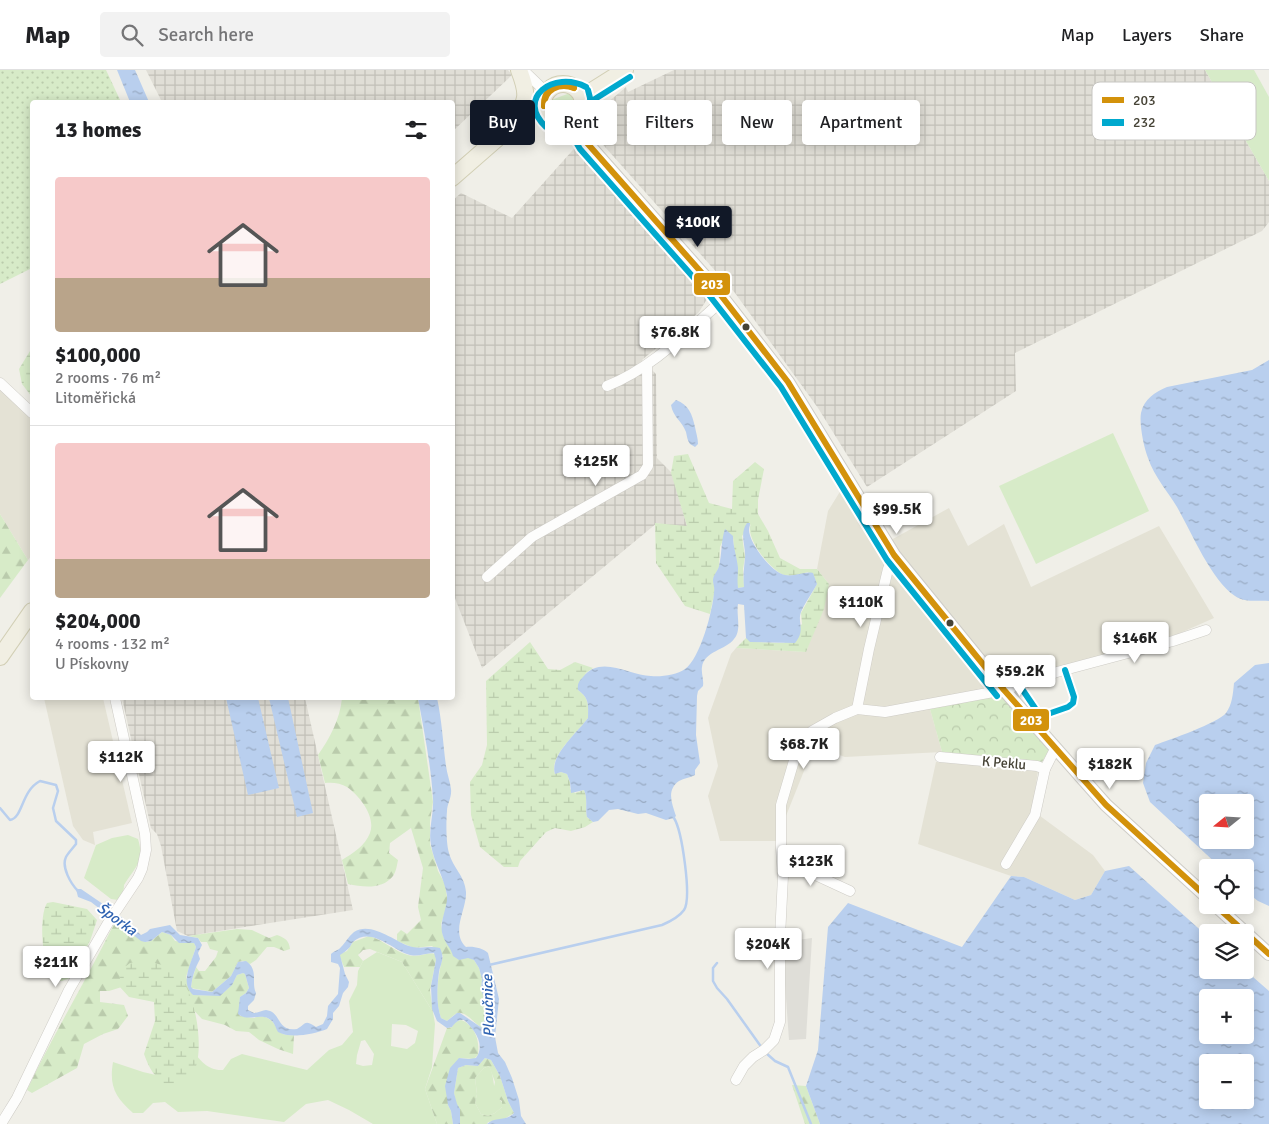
<!DOCTYPE html>
<meta charset="utf-8">
<style>
:root{--surface:#fff;--page:#f2f2f2;--text:#202124;--muted:#757577;--line:#e0e0e0;--accent:#111827}
body{margin:0;font-family:Signika,sans-serif;background:var(--page);color:var(--text);height:100vh;display:flex;flex-direction:column;font-size:19px;white-space:nowrap}
*{box-sizing:border-box;margin:0}
p{font-size:16px;color:var(--muted)}
.icon{flex:none;width:28px;height:28px;fill:none;stroke:currentColor;stroke-width:2;stroke-linecap:round;stroke-linejoin:round}
.map{position:relative;flex:1;overflow:hidden}
.side{position:absolute;left:30px;top:30px;width:425px;height:600px;display:flex;flex-direction:column;background:var(--surface);border-radius:5px;box-shadow:0 2px 12px #0003}
.side>*{flex:none}
.guide{position:absolute;left:470px;top:30px;width:475px;height:45px;display:flex;gap:10px}
.needle{width:32px;rotate:252deg}
.controls{position:absolute;left:1199px;top:724px;display:grid;gap:10px}
.controls a{display:grid;place-items:center;width:55px;height:55px;border-radius:5px;background:var(--surface);box-shadow:0 2px 12px #0003;font-size:25px}
.price{position:absolute;translate:-50% -42px;padding:0 11px;border-radius:5px;background:#fff;color:#222;font-size:16px;line-height:32px;filter:drop-shadow(0 1px 2px #0008)}
.price::after{content:'';position:absolute;left:50%;top:30px;width:15px;height:11px;margin-left:-8px;background:inherit;clip-path:polygon(0 0,100% 0,50% 100%)}
.price.current{background:var(--accent);color:#fff}
ul{padding:0;list-style:none}
li{display:grid;align-content:center;gap:10px;height:265px;padding:0 25px}
li+li{border-top:1px solid var(--line)}
li span{display:grid;place-items:center;height:155px;border-radius:5px;color:#555}
li>.icon{margin-inline-start:auto}
span .icon{width:90px;height:90px;fill:#fffc;stroke-width:1}
li b{font-size:21px}
h2{display:flex;justify-content:space-between;align-items:center;height:60px;padding:0 25px;font-size:21px}
.tag{padding:0 18px;border-radius:5px;background:var(--surface);box-shadow:0 2px 12px #0003;font-size:18px;line-height:45px}
.tag.current{background:var(--accent);color:#fff}
header{display:flex;align-items:center;gap:30px;box-sizing:border-box;height:70px;padding:0 25px;background:var(--surface);border-bottom:1px solid var(--line)}
header strong{font-size:24px}
nav{display:flex;gap:28px;margin-inline-start:auto;font-size:18px}
.search{width:350px;height:45px;background:var(--page);display:flex;align-items:center;gap:12px;box-sizing:border-box;padding:0 18px;border-radius:5px;color:var(--muted);font-size:19px}
.map>svg:first-child{display:block}
.residential{fill:#e4e2d5}
.industrial{fill:url(#industrial-grid)}
.grass{fill:#d7ebc8;fill-rule:evenodd}
.forest{fill:url(#forest-firs);fill-rule:evenodd}
.wetland{fill:url(#wetland-marsh)}
.park{fill:url(#park-crowns)}
.garden{fill:url(#garden-dots)}
.parking{fill:#dfded8}
.water{fill:url(#water-ripples);fill-rule:evenodd}
.lines{fill:none;stroke-linecap:round;stroke-linejoin:round}
.stream{stroke:#b9cfee;stroke-width:2.5}
.minor-casing{stroke:#ceccc6;stroke-width:11}
.tertiary-casing{stroke:#ceccc6;stroke-width:14}
.primary-casing{stroke:#d2cfb5;stroke-width:18}
.minor{stroke:#fdfdfc;stroke-width:10}
.tertiary{stroke:#fdfdfc;stroke-width:12}
.primary{stroke:#f1efe3;stroke-width:16}
.bus-1-casing{stroke:#fff;stroke-width:10}
.bus-2-casing{stroke:#fff;stroke-width:10}
.bus-1{stroke:#d3920b;stroke-width:6}
.bus-2{stroke:#00a9ce;stroke-width:6}
.bus-dot{fill:#454235;stroke:#fff;stroke-width:2}
.labels{text-anchor:middle;dominant-baseline:central;stroke-width:4;stroke-linejoin:round;paint-order:stroke}
.street-label{font-size:14px;fill:#454235;stroke:#fff}
.water-label{font-size:15px;font-style:italic;fill:#2e62b1;stroke:#fff}
.key{fill:#fff;stroke:#c7c6c2;stroke-width:1}
.key-label{font-size:14px;fill:#454235}
.line-badge{stroke:#fff;stroke-width:2}
.badge-label{font-size:14px;text-anchor:middle;font-weight:bold;fill:#fff}
</style>
<header>
<strong>Map</strong>
<div class="search"><svg class="icon" aria-label="search" viewBox="0 0 24 24"><circle cx="10" cy="10" r="6"/><path d="M15 15l6 6"/></svg>Search here</div>
<nav><a>Map</a><a>Layers</a><a>Share</a></nav>
</header>
<div class="map">
<svg width="1269" height="1054" viewBox="0 0 1269 1054">
<defs>
<pattern id="industrial-grid" width="8" height="8" patternUnits="userSpaceOnUse" patternTransform="scale(1.25)"><rect width="8" height="8" fill="#e0ded6"/><path d="M0 4h8M4 0v8" fill="none" stroke="#c2c0b8"/></pattern>
<pattern id="forest-firs" width="22" height="20" patternUnits="userSpaceOnUse" patternTransform="scale(1.25)"><rect width="22" height="20" fill="#d7ebc8"/><path d="M5 1l3.5 6h-7zM16 11l3.5 6h-7z" fill="#bacbac"/></pattern>
<pattern id="wetland-marsh" width="20" height="14" patternUnits="userSpaceOnUse" patternTransform="scale(1.25)"><rect width="20" height="14" fill="#d7ebc8"/><path d="M1 5h8M5 5V1M11 12h8M15 12V8" fill="none" stroke="#bacbac"/></pattern>
<pattern id="park-crowns" width="20" height="18" patternUnits="userSpaceOnUse" patternTransform="scale(1.25)"><rect width="20" height="18" fill="#d7ebc8"/><path d="M2 6a3 3 0 1 1 6 0M12 15a3 3 0 1 1 6 0" fill="none" stroke="#bacbac"/></pattern>
<pattern id="garden-dots" width="8" height="8" patternUnits="userSpaceOnUse" patternTransform="scale(1.25)"><rect width="8" height="8" fill="#d7ebc8"/><path d="M2 2h.1M6 6h.1" fill="none" stroke="#bacbac" stroke-width="1.8" stroke-linecap="round"/></pattern>
<pattern id="water-ripples" width="26" height="14" patternUnits="userSpaceOnUse" patternTransform="scale(1.25)"><rect width="26" height="14" fill="#b9cfee"/><path d="M2 4q2-2 4 0t4 0M15 11q2-2 4 0t4 0" fill="none" stroke="#98aac2"/></pattern>
</defs>
<rect width="100%" height="100%" fill="#f0efe8"/>
<g class="residential">
<polygon points="0,312 32,340 32,485 28,490 0,444"/>
<polygon points="841,420 882,475 949,438 968,476 1004,454 1031,517 1159,456 1214,548 1178,564 1018,608 1001,625 930,639 942,682 845,687 814,676 776,771 720,771 708,726 718,696 708,648 731,584 736,578 806,582 829,514 817,499 828,441"/>
<polygon points="44,628 103,628 132,753 93,762 95,775 83,770 73,756"/>
<polygon points="936,692 1038,701 1032,740 1093,785 1105,801 1091,825 1075,830 1024,807 1011,806 918,774"/>
</g>
<g class="industrial">
<polygon points="146,0 508,0 512,5 453,61 452,32 162,32"/>
<polygon points="674,0 1205,0 1269,111 1269,152 1262,161 1015,283 1016,321 867,417 818,338 735,223 589,59 588,50 591,44 605,31 607,33 626,17 628,22"/>
<polygon points="580,72 701,211 707,229 699,242 642,290 656,304 657,388 672,403 688,460 657,453 482,598 453,523 452,131 461,123 512,148"/>
<polygon points="122,628 305,628 353,840 188,866 177,861 161,776 157,764 151,758"/>
</g>
<g class="grass">
<polygon points="1205,0 1254,0 1269,27 1269,111"/>
<polygon points="570,23 576,30 576,39 556,46 551,39 551,30"/>
<polygon points="1113,363 1149,441 1036,494 999,416"/>
<path d="M128 765 138 769C145 792 135 797 124 815 124 821 122 825 118 830L111 829 84 808 96 775 112 768Z"/>
<path d="M377 882 402 892 433 942 435 954 432 997 425 1019 437 1054H373L349 1040 328 1030 306 1034 284 1052 207 1041 178 1042 165 1032 153 1033 143 1043H133C115 1027 109 1016 113 992L143 1002 156 1005 191 979C200 990 208 1001 223 1000L231 989 242 984 307 1000 329 980 342 975 353 962 349 931 357 915 358 901 363 891ZM392 954 406 955 418 961 415 973 407 979 391 976ZM365 970 374 984 372 995 363 996 356 994 357 985 361 971Z"/>
<path d="M489 996C496 1009 491 1021 502 1032V1037L495 1043 488 1046 481 1044 475 1033 477 1024 475 1008 484 998Z"/>
</g>
<g class="forest">
<polygon points="0,444 28,490 0,528"/>
<path d="M342 628H418L433 732 430 751V774L438 801 445 814 448 833 441 854 443 866 451 878 474 890 479 898 482 909 481 919 485 931 484 955 482 958C476 955 466 941 458 943 454 944 450 949 447 951L441 948C434 929 438 905 443 886L432 876 414 878 397 871V864L401 860 407 864 421 850 418 837 423 798 411 758 390 773 389 783 398 790C397 795 396 802 393 806 382 820 363 817 348 814L342 790C353 783 365 776 370 763 376 747 360 726 347 717 341 713 332 712 325 713L318 685C330 668 340 649 342 628Z"/>
<path d="M115 852 145 872 151 871 162 862 171 865 175 871 194 873 196 877 186 907 193 925C216 925 225 929 237 905L243 903 245 904 249 918 246 923 240 927 239 944 240 946C244 946 248 947 252 948 257 948 260 945 265 947 280 952 273 967 294 965L293 984 278 979 259 970 249 962 236 961 225 955 202 949 185 931 128 915 109 921H100V932L124 935 128 946 118 959 103 964 84 974 77 998 32 1023 27 1020C54 963 87 909 115 852Z"/>
<path d="M237 859 252 860 269 868 277 865C285 868 289 870 290 879L284 881 274 877H267L256 890 250 894 243 891 238 892 231 906 212 922 191 918 192 910 196 897 199 901H205L216 887 218 881 210 879 207 872H201L198 868 188 866Z"/>
<path d="M369 866C383 870 394 881 408 885 419 888 426 882 435 884L436 890 430 920 433 942 402 892 370 879 363 880 358 885 363 891 360 897H344L340 887V884L347 881 353 872Z"/>
<path d="M461 950C475 955 480 971 478 985L474 989 459 988 448 1035 451 1041 453 1054H437L425 1019 447 958 452 957 455 952Z"/>
<path d="M485 988 491 990 500 1006 508 1031 514 1043 504 1049 488 1052 487 1054H460L454 1023 458 998 466 995 478 996ZM489 996 495 1012 492 1025 502 1031V1037L495 1043 488 1046 481 1044 475 1033 477 1024 475 1008 484 998Z"/>
<polygon points="792,1015 806,1016 820,1054 805,1054"/>
</g>
<g class="wetland">
<polygon points="30,281 32,282 32,327 22,314 19,299"/>
<path d="M688 384 709 433 732 439 733 411 755 392 764 399 758 430V444L768 461 780 488 800 499H817L829 514 824 539 806 582 736 578 746 568 754 572 784 573 802 554 801 543 817 514 808 502C801 504 791 507 784 505 771 501 744 467 751 454L742 466 745 487 743 499 744 517 738 518 737 515 733 466 724 468 720 477 719 497 713 509 715 520 710 544 685 536 656 493 655 453 687 456 671 403 674 386Z"/>
<path d="M530 572 548 599 560 600 575 592 593 598 586 603 578 620C590 629 588 635 588 648 578 662 548 687 555 704L561 702 567 704 570 712V719L575 723 584 720C588 728 585 738 587 747L593 752 585 757 571 761 555 758 546 762 520 791 518 797H504L480 777 471 745 470 712 482 695 487 675 486 611Z"/>
<path d="M53 832 87 839 97 850 90 871 70 908 62 911 55 910C53 907 50 903 49 900 42 886 39 846 47 833Z"/>
<path d="M145 891C153 893 164 894 170 899 175 903 181 908 184 913 197 932 207 992 189 1009 183 1014 173 1015 167 1016 154 1007 149 998 144 984L155 951 154 932 129 927 119 916 121 900 130 893Z"/>
</g>
<polygon class="park" points="1001,625 1049,680 1042,692 942,682 930,639"/>
<polygon class="garden" points="0,0 106,0 121,32 32,32 32,198 0,214"/>
<polygon class="parking" points="812,868 806,969 789,970 782,872"/>
<g class="water">
<polygon points="117,0 135,0 149,32 130,32"/>
<path d="M1269 290V531C1258 530 1245 533 1235 526 1211 510 1192 463 1177 437 1168 422 1154 406 1148 388 1144 378 1139 354 1141 343 1144 329 1155 322 1167 317L1252 300Z"/>
<path d="M676 330C689 335 692 344 695 357 696 363 698 368 698 374L695 377 690 374C687 370 687 366 686 362 682 351 673 347 671 335Z"/>
<path d="M747 453H750C750 455 749 458 749 460 749 473 772 503 785 505 795 507 804 501 813 503L817 514C812 523 805 533 801 542 797 553 806 560 795 573L750 572 746 568 744 535 738 534C736 545 742 560 734 569 726 580 704 581 702 597 701 603 704 610 703 616L698 621 697 626 696 665 700 693 695 700V705C690 708 684 708 679 711 666 720 672 734 676 746L674 748 666 750 646 743 638 744 618 739 609 740 598 751 593 752 587 747C585 739 588 728 584 720L571 723 570 712 567 704 561 702 555 704C549 686 578 662 588 648 588 635 590 629 578 620 577 614 579 611 583 607 601 584 630 606 651 606 661 607 677 605 685 599 700 589 713 540 714 522 715 518 713 514 713 510 713 505 718 501 719 496 722 484 721 470 725 459L733 466C733 477 737 487 738 498 738 504 737 511 738 518L744 517C743 507 744 498 745 488 746 475 739 464 747 453Z"/>
<path d="M1269 593V836L1258 831 1245 821V798L1220 797 1150 732 1143 713 1146 693 1155 675C1169 670 1218 653 1226 643 1232 635 1233 624 1234 613L1255 595ZM1245 732V770H1208V732Z"/>
<polygon points="226,628 258,628 279,718 248,725"/>
<polygon points="269,628 288,628 313,743 297,747"/>
<path d="M418 628H437C442 651 443 673 446 696 447 704 450 711 451 719 452 727 447 734 447 741 446 752 446 773 449 783 453 798 465 806 466 822 467 839 450 862 466 877 473 876 483 878 488 883L499 929 495 967 498 983 505 992 512 1008 519 1030 521 1046 526 1054H487C495 1046 506 1052 514 1043L508 1031 500 1006 491 990 485 988 478 996 466 995 458 998 454 1023 457 1034 460 1039V1054H453L451 1041 448 1035 445 1016 450 998 459 988 469 989 476 988C486 974 474 959 464 950 459 949 455 953 452 957L447 958 437 951 432 939 431 916 436 890 434 883C424 883 417 888 407 884 392 879 370 856 353 872 351 874 351 876 349 878 346 881 343 883 340 885L345 904 349 912 348 917 343 923 339 936 333 943V949L327 959C315 964 290 969 278 962 276 959 275 954 272 951 262 941 248 953 238 944L240 927 246 923 249 918 245 904 243 903 237 905 232 915 220 926 193 925C179 912 192 892 196 877L194 873H179L171 865 162 862 151 871 145 872 141 871 91 832 78 827 76 819H81L119 845 141 865 147 862 150 859 170 855 180 865 198 868 202 875 198 883 200 889C195 898 192 907 191 917L193 919 212 922 231 906 238 892 246 891C259 900 251 912 256 923L254 930 248 936V940L254 943C258 943 263 940 266 940 282 942 276 962 297 959 306 954 304 949 316 957L323 954 327 946 328 936 338 924 340 898 338 894 331 892V884C334 881 339 880 341 877 346 872 348 867 354 862 371 851 394 871 409 876 420 880 429 875 440 878 445 889 441 892 439 902 437 917 436 934 441 948L447 951 457 943H460L482 958 484 955 485 931 481 919 482 909 479 898 474 890 468 888 459 890 453 886C451 878 445 873 443 866 438 852 448 839 447 825 444 807 434 793 431 775 428 760 434 744 433 729 431 695 424 661 418 628Z"/>
<path d="M1129 796 1207 866 1208 900H1245L1269 921V1054H820L806 1016 818 980 828 857 848 833 962 877 1011 806 1024 807 1075 830 1091 825 1105 801ZM1208 928H1245V965H1208ZM1208 992H1245V1030H1208Z"/>
</g>
<g class="lines">
<g class="stream">
<path d="M0 738 10 750C23 748 21 721 40 711L56 715 58 721 53 738 56 751 76 770V774C73 778 68 783 66 787 61 797 71 814 78 821"/>
<polyline points="717,893 713,898 713,911 717,918 727,929 762,978"/>
<path d="M489 895 662 855C669 852 679 847 684 840 692 828 682 761 674 748"/>
<polyline points="766,983 775,991 788,997 811,1054"/>
</g>
<g class="minor-casing">
<g id="minor">
<polyline points="523,0 547,23"/>
<polyline points="0,313 32,343"/>
<path d="M607 316C653 298 687 261 724 229"/>
<polyline points="487,507 532,467 642,405 648,396 647,296"/>
<polyline points="857,639 869,579 888,499 894,485"/>
<polyline points="940,687 1037,696 1045,699 1055,679"/>
<polyline points="783,790 850,821"/>
<polyline points="1006,794 1035,745 1045,699"/>
<polyline points="736,1010 744,996 753,987 764,980 774,970 780,952 780,867 783,806 781,778 781,735 798,677 812,661 835,648 857,639 885,642 1004,620 1057,602 1173,571 1206,560"/>
<polyline points="1,1054 17,1028 69,920 108,853 138,808 142,799 146,780 145,764 115,628"/>
</g>
</g>
<g class="tertiary-casing">
<g id="tertiary">
<polyline points="574,51 587,73 716,219 788,312 894,485 1004,620 1106,735 1208,828"/>
<polyline points="1215,835 1269,884"/>
</g>
</g>
<g class="primary-casing">
<g id="primary">
<circle cx="563" cy="34" r="20"/>
<polyline points="582,27 625,0"/>
<path d="M511 51C529 32 528 23 519 0"/>
<polyline points="452,108 507,60 532,43 544,31"/>
<polyline points="0,587 32,541"/>
</g>
</g>
<use href="#minor" class="minor"/>
<use href="#tertiary" class="tertiary"/>
<use href="#primary" class="primary"/>
<g class="bus-1-casing">
<g id="bus-1">
<path d="M544 36C543 20 558 9 574 18"/>
<path d="M544 36C544 20 559 12 574 18"/>
<polyline points="574,51 587,73 716,219 788,312 894,485 1004,620 1106,735 1208,828"/>
<polyline points="1215,835 1269,884"/>
</g>
</g>
<g class="bus-2-casing">
<g id="bus-2">
<path d="M586 17C554 0 515 28 546 57 551 61 558 64 564 63 588 61 595 41 588 20"/>
<polyline points="587,34 630,7"/>
<polyline points="566,55 580,79 709,225 781,317 887,490 997,626"/>
<polyline points="1020,616 1039,644 1045,645 1068,637 1073,633 1074,627 1065,600"/>
</g>
</g>
<use href="#bus-1" class="bus-1"/>
<use href="#bus-2" class="bus-2"/>
</g>
<g class="bus-dot">
<circle cx="746" cy="257" r="4.5"/>
<circle cx="950" cy="553" r="4.5"/>
</g>
<g class="labels">
<g class="street-label">
<text transform="translate(1004 693) rotate(5)">K Peklu</text>
</g>
<g class="water-label">
<text transform="translate(117 849) rotate(36)">Šporka</text>
<text transform="translate(488 936) rotate(-92)">Ploučnice</text>
</g>
</g>
<rect x="1092" y="12" width="164" height="58" rx="8" class="key"/>
<rect x="1102" y="27" width="22" height="6" fill="#d3920b"/>
<rect x="1102" y="49" width="22" height="7" fill="#00a9ce"/>
<g class="key-label">
<text x="1133" y="35">203</text>
<text x="1133" y="57">232</text>
</g>
<g class="line-badge">
<rect x="693" y="202" width="38" height="24" rx="5" fill="#d3920b"/>
<rect x="1012" y="638" width="38" height="24" rx="5" fill="#d3920b"/>
</g>
<g class="badge-label">
<text x="712" y="219">203</text>
<text x="1031" y="655">203</text>
</g>
</svg>
<div class="controls">
<a><svg class="needle" viewBox="-14 -14 28 28"><path d="M0-13l5 13h-10z" fill="#e53935"/><path d="M0 13l5-13h-10z" fill="#757577"/></svg></a>
<a><svg class="icon" aria-label="locate" viewBox="0 0 24 24"><circle cx="12" cy="12" r="6"/><path d="M12 2v4M12 18v4M2 12h4M18 12h4"/></svg></a>
<a><svg class="icon" aria-label="layers" viewBox="0 0 24 24"><path d="M12 4l9 5-9 5-9-5zM3 14l9 5 9-5"/></svg></a>
<a>+</a>
<a>−</a>
</div>
<b class="price current" style="left:698px;top:178px">$100K</b>
<b class="price" style="left:675px;top:288px">$76.8K</b>
<b class="price" style="left:596px;top:417px">$125K</b>
<b class="price" style="left:897px;top:465px">$99.5K</b>
<b class="price" style="left:861px;top:558px">$110K</b>
<b class="price" style="left:1135px;top:594px">$146K</b>
<b class="price" style="left:1020px;top:627px">$59.2K</b>
<b class="price" style="left:804px;top:700px">$68.7K</b>
<b class="price" style="left:121px;top:713px">$112K</b>
<b class="price" style="left:1110px;top:720px">$182K</b>
<b class="price" style="left:811px;top:817px">$123K</b>
<b class="price" style="left:768px;top:900px">$204K</b>
<b class="price" style="left:56px;top:918px">$211K</b>
<div class="guide">
<a class="tag current">Buy</a>
<a class="tag">Rent</a>
<a class="tag">Filters</a>
<a class="tag">New</a>
<a class="tag">Apartment</a>
</div>
<section class="side">
<h2>13 homes<svg class="icon" aria-label="filters" viewBox="0 0 24 24"><path d="M4 7h16M4 17h16"/><circle cx="9" cy="7" r="2"/><circle cx="15" cy="17" r="2"/></svg></h2>
<ul>
<li><span style="background:linear-gradient(#f6c9c9 65%,#b9a48a 0)"><svg class="icon" aria-label="home" viewBox="0 0 24 24"><path d="M3 11l9-7 9 7M6 9v11h12V9"/></svg></span><div><b>$100,000</b><p>2 rooms · 76 m²</p><p>Litoměřická</p></div></li>
<li><span style="background:linear-gradient(#f6c9c9 75%,#b9a48a 0)"><svg class="icon" aria-label="home" viewBox="0 0 24 24"><path d="M3 11l9-7 9 7M6 9v11h12V9"/></svg></span><div><b>$204,000</b><p>4 rooms · 132 m²</p><p>U Pískovny</p></div></li>
</ul>
</section>
</div>
